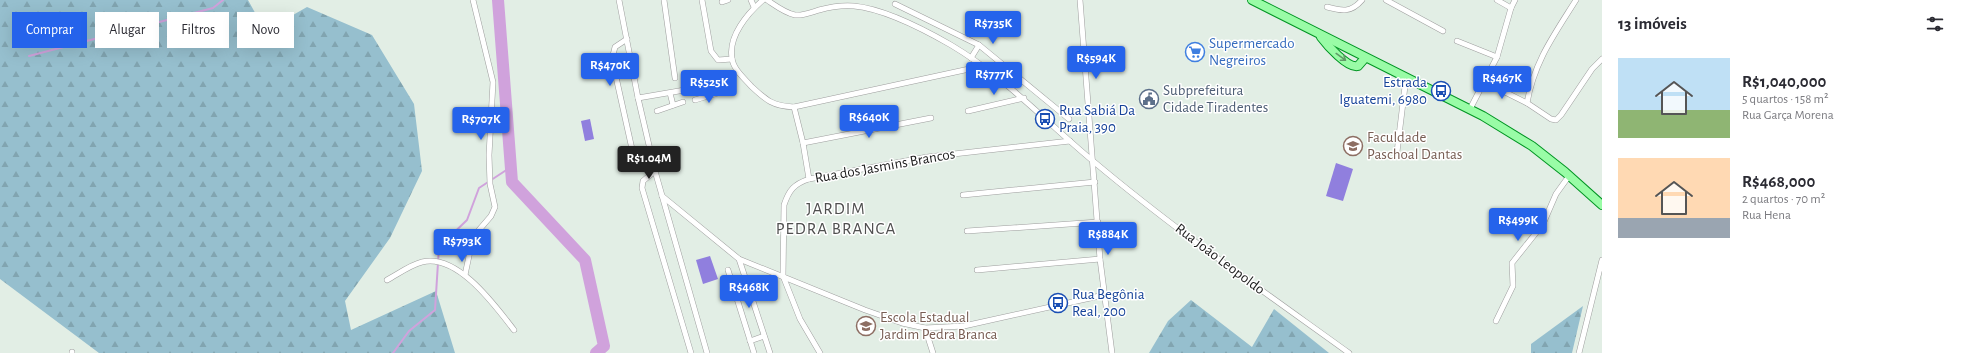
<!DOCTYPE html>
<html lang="pt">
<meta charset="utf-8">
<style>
:root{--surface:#fff;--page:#f7f7f7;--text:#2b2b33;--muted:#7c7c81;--accent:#2563eb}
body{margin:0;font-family:"Alegreya Sans",sans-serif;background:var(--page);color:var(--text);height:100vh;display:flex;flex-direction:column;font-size:15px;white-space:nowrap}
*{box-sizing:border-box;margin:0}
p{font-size:13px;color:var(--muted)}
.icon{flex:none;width:22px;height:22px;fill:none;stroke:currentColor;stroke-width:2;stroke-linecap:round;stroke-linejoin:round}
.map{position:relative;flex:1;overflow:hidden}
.drawer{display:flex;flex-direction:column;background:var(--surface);width:360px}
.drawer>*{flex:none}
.hud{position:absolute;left:12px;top:12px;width:380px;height:36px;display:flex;gap:8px}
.price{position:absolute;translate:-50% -34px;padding:0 9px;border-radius:4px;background:var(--accent);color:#fff;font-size:13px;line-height:26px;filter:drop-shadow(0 1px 2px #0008)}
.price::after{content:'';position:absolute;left:50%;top:24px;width:12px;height:9px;margin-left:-6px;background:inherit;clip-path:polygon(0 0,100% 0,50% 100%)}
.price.active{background:#222;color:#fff}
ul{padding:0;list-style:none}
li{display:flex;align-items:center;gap:12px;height:100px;padding:0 16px}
li span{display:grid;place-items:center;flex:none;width:112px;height:80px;border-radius:0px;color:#555}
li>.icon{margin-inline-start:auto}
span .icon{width:48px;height:48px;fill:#fffc;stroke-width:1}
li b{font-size:17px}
h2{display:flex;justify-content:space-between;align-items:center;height:48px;padding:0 16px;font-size:17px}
.chip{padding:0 14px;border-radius:0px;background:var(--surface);box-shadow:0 4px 16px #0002;font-size:14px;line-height:36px}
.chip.active{background:var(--accent);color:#fff}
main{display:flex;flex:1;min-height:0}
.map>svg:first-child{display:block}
.forest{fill:url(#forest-firs)}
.pitch{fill:#907fde}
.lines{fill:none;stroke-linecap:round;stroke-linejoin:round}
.stream{stroke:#d0a2dc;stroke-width:2}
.river{stroke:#d0a2dc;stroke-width:12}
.street-casing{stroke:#9e9e9e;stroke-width:6}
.primary-casing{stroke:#009523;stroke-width:10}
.street{stroke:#fff;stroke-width:5}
.primary{stroke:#99fca6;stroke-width:8}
.oneway{stroke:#619868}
.labels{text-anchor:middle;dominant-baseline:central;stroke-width:3;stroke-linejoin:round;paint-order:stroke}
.shop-label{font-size:15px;fill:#366cbe;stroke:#fff;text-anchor:start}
.transit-label{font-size:15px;fill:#164399;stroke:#fff;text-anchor:start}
.service-label{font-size:15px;fill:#4e5e75;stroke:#fff;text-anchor:start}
.education-label{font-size:15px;fill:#785e54;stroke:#fff;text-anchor:start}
.street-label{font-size:15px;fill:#1d1d1d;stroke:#fff}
.quarter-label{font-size:17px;letter-spacing:1px;fill:#505050;stroke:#fff}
</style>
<main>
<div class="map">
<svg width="1602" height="353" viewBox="0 0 1602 353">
<defs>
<pattern id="forest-firs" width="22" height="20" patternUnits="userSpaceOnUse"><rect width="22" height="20" fill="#96bfce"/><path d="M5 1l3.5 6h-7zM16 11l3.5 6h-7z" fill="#81a4b0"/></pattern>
</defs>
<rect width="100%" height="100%" fill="#e2eee5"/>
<g class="forest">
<polygon points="0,0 248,0 265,31 307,7 372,35 414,104 422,171 390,238 345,301 351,330 436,291 455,353 99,353 0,279"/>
<polygon points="1191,300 1252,347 1274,309 1329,353 1149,353 1168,321"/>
<polygon points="1583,306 1572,353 1531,353 1531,344"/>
</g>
<g class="pitch">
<polygon points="590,119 594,139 585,141 581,121"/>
<polygon points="1336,163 1353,169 1343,201 1326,196"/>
<polygon points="710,256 718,279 703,284 696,260"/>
</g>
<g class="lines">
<g class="stream">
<polyline points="29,56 213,8 223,0"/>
<polyline points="393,353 409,331 435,310 439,247 467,220 479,188 511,167"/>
</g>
<polyline class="river" points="498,0 512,182 585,260 604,346 596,353"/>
<g class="street-casing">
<g id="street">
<polyline points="619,0 638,98 655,171 707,353"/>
<polyline points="664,0 675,78"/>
<polyline points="702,0 711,51 718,60 732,59"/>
<polyline points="751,0 754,7"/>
<path d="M763 0C748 13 728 36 732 58 733 69 744 78 751 86 766 100 772 106 794 107L983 66"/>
<path d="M767 0C776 6 785 13 795 15 803 16 812 12 819 10 830 7 843 5 854 6 885 9 925 30 951 45 1005 77 1046 122 1093 161 1175 230 1263 291 1349 353"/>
<polyline points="1080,0 1100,259 1112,353"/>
<polyline points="1386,0 1443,31"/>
<polyline points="1497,0 1511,8"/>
<polyline points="722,2 728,0"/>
<polyline points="895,4 979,45 1069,119"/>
<path d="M1327 7C1342 11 1351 13 1362 0"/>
<polyline points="627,39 615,47 612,59 632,149"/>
<polyline points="1457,41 1497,57"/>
<polyline points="971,58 979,45"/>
<polyline points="1485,82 1527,103 1551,119 1556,120 1561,115 1592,69 1602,59"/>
<polyline points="670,93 673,105"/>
<polyline points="638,98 708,86"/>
<polyline points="695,100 718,93"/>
<path d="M1527 103C1534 62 1554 35 1576 0"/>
<polyline points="794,107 803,143 809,179"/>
<polyline points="1470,109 1497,57 1511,8 1515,0"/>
<polyline points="657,111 683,102"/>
<polyline points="968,111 1024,98"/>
<polyline points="803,143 931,118"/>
<polyline points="1397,152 1406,78"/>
<polyline points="655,171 643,181 642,188 691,353"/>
<polyline points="963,195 1095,182"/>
<polyline points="662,196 739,259 865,310 902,323 925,328 964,326 1104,295"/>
<polyline points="967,231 1098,222"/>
<polyline points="739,259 770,353"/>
<polyline points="728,270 754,353"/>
<polyline points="977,270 1100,259"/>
<polyline points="465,275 473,237 491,216 495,207 490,184 489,155 493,82 473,0"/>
<path d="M387 280C398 274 410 265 422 262 458 253 496 307 514 330"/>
<polyline points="1496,321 1513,286 1512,263 1543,224 1556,194 1569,176"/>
<polyline points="925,328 933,353"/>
<polyline points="750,341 764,336"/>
<polyline points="72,353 72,352"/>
<path d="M820 353 800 319 783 276 784 205C789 190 794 184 809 179L927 157 1070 141"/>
<polyline points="1579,353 1602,260"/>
</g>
</g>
<g class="primary-casing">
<g id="primary">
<polyline points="1252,0 1483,116 1532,146 1565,172 1602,205"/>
<path d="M1321 37C1327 45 1348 69 1358 66L1365 58"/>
</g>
</g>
<use href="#street" class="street"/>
<use href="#primary" class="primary"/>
</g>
<defs><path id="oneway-shaft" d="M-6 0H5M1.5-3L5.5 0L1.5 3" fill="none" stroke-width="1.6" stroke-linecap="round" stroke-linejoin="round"/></defs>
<use class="oneway" href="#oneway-shaft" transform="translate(1341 57) rotate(36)"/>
<defs>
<g id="supermarket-ring" transform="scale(1)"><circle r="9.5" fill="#fff" stroke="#3f7fe0" stroke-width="1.5"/><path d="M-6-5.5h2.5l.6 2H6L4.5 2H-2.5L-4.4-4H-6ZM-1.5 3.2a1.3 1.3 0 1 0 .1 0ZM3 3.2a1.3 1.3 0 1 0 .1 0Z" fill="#3f7fe0"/></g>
<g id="bus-ring" transform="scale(1)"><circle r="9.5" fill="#fff" stroke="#1a4fb4" stroke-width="1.5"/><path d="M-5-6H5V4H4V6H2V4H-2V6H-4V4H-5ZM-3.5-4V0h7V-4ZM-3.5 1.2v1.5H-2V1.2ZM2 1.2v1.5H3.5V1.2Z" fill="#1a4fb4"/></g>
<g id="civic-ring" transform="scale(1)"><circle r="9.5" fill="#fff" stroke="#5c6f8a" stroke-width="1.5"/><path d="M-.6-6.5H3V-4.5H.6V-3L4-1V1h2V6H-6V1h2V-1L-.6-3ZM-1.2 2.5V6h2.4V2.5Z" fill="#5c6f8a"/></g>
<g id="university-ring" transform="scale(1)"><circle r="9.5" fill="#fff" stroke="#8d6e63" stroke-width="1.5"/><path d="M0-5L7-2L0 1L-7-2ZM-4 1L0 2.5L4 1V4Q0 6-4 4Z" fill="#8d6e63"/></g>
<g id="school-ring" transform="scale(1)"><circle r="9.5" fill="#fff" stroke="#8d6e63" stroke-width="1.5"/><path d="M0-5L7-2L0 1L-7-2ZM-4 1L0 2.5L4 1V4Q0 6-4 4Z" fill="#8d6e63"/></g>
</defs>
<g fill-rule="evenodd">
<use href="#supermarket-ring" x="1195" y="52"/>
<use href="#bus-ring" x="1441" y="91"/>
<use href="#civic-ring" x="1149" y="99"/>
<use href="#bus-ring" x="1045" y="119"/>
<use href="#university-ring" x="1353" y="146"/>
<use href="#bus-ring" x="1058" y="303"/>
<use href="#school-ring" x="866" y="326"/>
</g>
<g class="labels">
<g class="shop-label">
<text x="1209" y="43">Supermercado<tspan x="1209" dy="17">Negreiros</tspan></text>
</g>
<g class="transit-label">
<text x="1427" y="82" text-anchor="end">Estrada<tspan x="1427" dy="17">Iguatemi, 6980</tspan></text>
<text x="1059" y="110">Rua Sabiá Da<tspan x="1059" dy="17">Praia, 390</tspan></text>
<text x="1072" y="294">Rua Begônia<tspan x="1072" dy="17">Real, 200</tspan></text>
</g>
<g class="service-label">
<text x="1163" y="90">Subprefeitura<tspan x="1163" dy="17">Cidade Tiradentes</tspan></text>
</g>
<g class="education-label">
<text x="1367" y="137">Faculdade<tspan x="1367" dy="17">Paschoal Dantas</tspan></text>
<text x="880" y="317">Escola Estadual<tspan x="880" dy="17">Jardim Pedra Branca</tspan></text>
</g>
<g class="street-label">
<text transform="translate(885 166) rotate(-10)">Rua dos Jasmins Brancos</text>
<text transform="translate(1220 259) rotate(37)">Rua João Leopoldo</text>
</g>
<g class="quarter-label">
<text x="836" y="208">JARDIM<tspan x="836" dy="20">PEDRA BRANCA</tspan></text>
</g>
</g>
</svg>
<b class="price" style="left:993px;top:45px">R$735K</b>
<b class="price" style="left:1096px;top:80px">R$594K</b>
<b class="price" style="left:610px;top:87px">R$470K</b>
<b class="price" style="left:994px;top:96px">R$777K</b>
<b class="price" style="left:1502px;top:100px">R$467K</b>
<b class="price" style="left:709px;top:104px">R$525K</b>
<b class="price" style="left:869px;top:139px">R$640K</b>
<b class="price" style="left:481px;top:141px">R$707K</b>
<b class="price active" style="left:649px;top:180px">R$1.04M</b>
<b class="price" style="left:1518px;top:242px">R$499K</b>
<b class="price" style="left:1108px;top:256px">R$884K</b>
<b class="price" style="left:462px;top:263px">R$793K</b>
<b class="price" style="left:749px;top:309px">R$468K</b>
<div class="hud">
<a class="chip active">Comprar</a>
<a class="chip">Alugar</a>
<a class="chip">Filtros</a>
<a class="chip">Novo</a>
</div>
</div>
<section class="drawer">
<h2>13 imóveis<svg class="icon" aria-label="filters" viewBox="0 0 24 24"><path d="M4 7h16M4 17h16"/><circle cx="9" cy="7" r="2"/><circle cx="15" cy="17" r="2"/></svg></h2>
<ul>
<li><span style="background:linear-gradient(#bfe0f5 65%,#8fb573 0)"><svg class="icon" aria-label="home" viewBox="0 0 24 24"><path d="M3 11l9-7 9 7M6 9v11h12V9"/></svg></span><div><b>R$1,040,000</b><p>5 quartos · 158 m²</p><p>Rua Garça Morena</p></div></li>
<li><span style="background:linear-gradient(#ffd9b3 75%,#9aa5b1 0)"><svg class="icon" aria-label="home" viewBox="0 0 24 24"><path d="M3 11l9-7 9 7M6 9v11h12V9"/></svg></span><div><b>R$468,000</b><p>2 quartos · 70 m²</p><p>Rua Hena</p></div></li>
</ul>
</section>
</main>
